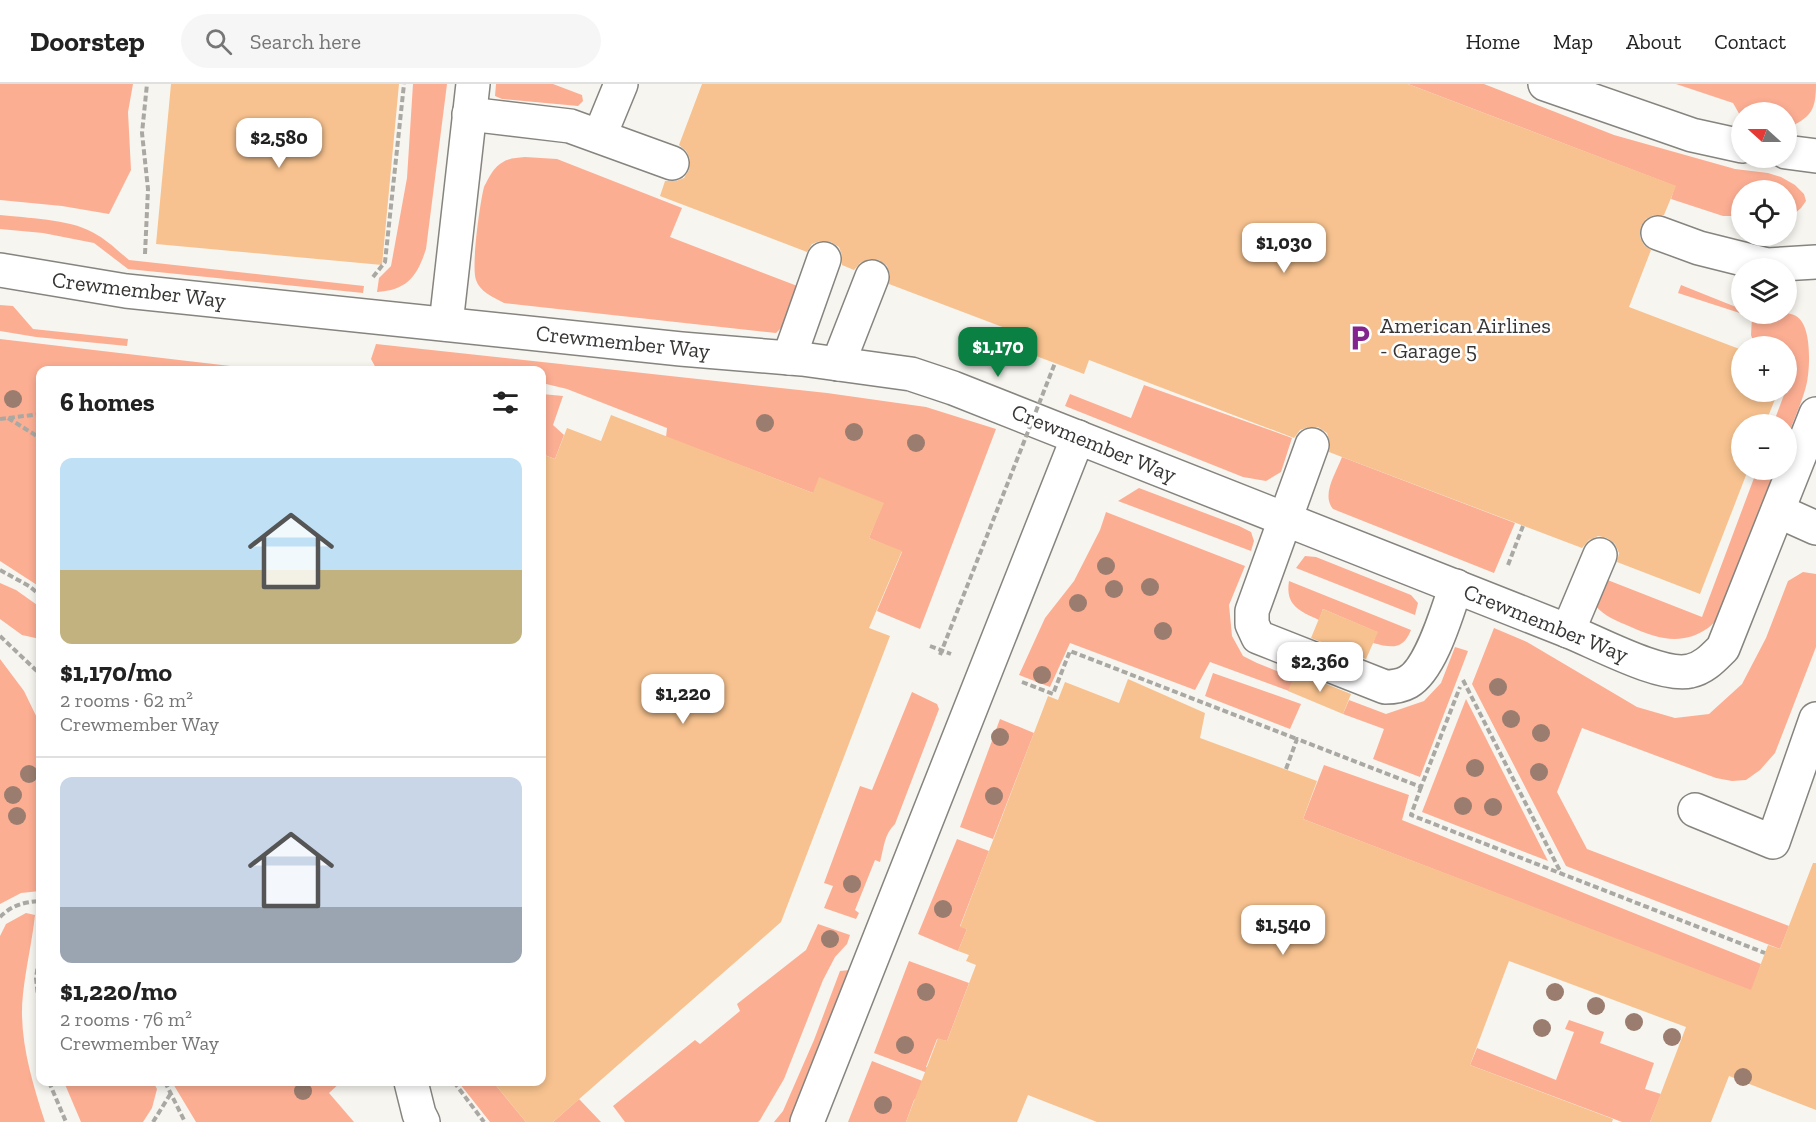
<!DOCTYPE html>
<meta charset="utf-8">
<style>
:root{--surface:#fff;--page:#f6f6f6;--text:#222;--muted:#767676;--line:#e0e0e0;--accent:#0b8043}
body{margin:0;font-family:"Zilla Slab",serif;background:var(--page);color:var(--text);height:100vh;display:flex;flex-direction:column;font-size:22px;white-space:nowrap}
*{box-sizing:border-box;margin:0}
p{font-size:20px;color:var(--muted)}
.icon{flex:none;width:33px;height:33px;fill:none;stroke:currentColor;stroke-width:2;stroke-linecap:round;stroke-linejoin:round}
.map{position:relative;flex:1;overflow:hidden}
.drawer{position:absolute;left:36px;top:282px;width:510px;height:720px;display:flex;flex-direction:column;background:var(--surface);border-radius:12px;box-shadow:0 3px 9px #0003}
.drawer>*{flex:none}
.needle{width:39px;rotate:291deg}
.tools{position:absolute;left:1731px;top:18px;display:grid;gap:12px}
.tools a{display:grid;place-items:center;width:66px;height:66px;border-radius:50%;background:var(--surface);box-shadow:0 3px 9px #0003;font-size:30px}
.price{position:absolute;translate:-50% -51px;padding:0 14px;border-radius:12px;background:#fff;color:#222;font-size:20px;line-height:39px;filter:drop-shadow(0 2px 3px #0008)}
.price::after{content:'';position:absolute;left:50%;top:36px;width:18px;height:14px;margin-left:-9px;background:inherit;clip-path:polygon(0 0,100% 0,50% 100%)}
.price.active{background:var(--accent);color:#fff}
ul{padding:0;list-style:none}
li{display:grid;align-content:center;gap:12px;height:318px;padding:0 24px}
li+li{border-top:2px solid var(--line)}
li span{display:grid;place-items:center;height:186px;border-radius:12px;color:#555}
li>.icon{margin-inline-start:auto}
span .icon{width:108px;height:108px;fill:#fffc;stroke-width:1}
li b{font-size:26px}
h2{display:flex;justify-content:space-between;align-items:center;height:72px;padding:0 24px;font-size:26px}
header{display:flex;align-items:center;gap:36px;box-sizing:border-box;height:84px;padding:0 30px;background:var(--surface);border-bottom:2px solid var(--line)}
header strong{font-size:28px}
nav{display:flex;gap:33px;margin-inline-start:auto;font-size:21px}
.search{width:420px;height:54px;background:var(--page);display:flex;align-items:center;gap:15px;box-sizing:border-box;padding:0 21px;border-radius:33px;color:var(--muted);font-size:22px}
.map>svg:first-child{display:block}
.green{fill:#fcae93}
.building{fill:#f7c28f}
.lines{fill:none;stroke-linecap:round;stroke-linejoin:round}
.minor-casing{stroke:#86847f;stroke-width:36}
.path{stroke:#a9a8a3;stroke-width:4;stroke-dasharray:6 3;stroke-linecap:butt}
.minor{stroke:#fff;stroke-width:33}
.path-bridge{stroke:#a9a8a3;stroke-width:4;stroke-dasharray:6 3;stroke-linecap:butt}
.tree{fill:#9b7d6f}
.labels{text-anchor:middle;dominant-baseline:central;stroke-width:5;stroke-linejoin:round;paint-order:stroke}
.street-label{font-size:22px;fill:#373634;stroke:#fff}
.poi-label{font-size:22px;fill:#373634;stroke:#fff;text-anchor:start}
</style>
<header>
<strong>Doorstep</strong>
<div class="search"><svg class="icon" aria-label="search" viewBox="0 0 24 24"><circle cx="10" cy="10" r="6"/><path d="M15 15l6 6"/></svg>Search here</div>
<nav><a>Home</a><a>Map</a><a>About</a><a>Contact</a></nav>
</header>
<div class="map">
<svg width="1816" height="1038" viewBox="0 0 1816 1038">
<rect width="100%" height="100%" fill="#f7f5ef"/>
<g class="green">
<polygon points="0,0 133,0 128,28 131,86 109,130 62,122 0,116"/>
<path d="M413 0H447L426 165C417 193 407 206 377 208L379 194 391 182 407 94Z"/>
<polygon points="496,0 553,0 582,11 583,17 578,22 502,15 495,12"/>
<polygon points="1408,0 1484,0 1614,51 1735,85 1768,89 1781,93 1795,101 1804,110 1806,117 1801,124 1787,136 1786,106 1742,106 1741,135 1732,132 1723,132 1671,115 1675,102"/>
<path d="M1676 0H1816C1816 26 1811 34 1787 44L1786 28H1742L1741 33 1733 19Z"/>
<path d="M525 73 557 75 682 124 670 153 800 203 786 239 776 249 504 219C493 213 480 208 476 196 471 183 480 118 484 103 486 99 490 91 493 87 503 75 511 74 525 73Z"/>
<path d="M0 131C26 134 69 135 92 148 106 155 117 166 129 176L364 202 363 209 128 185 94 159 43 149 0 145Z"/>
<path d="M1681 201 1741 225 1742 230C1755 230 1787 226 1796 232 1812 241 1810 282 1807 298 1803 317 1793 336 1787 355L1786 340H1773L1796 279 1787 275 1786 262H1755L1751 251 1752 233 1678 209Z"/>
<polygon points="0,221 13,222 33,245 128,255 127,262 36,253 0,247"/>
<polygon points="0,255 264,286 40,286 40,503 0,477"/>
<polygon points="376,260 827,309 926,323 996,345 920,545 877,527 902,468 869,454 883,419 813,409 666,353 667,344 567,305 542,299 542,286 377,286 371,275"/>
<polygon points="1144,301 1292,354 1281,388 1266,397 1243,393 1065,322 1070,310 1131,334"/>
<polygon points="542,310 563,312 553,341 564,351 555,375 542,370"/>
<path d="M1342 373 1515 439 1494 489 1333 425C1321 411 1336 389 1342 373Z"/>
<path d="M1757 386H1775L1723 526C1719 532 1714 540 1708 544 1682 562 1658 555 1631 543 1617 537 1605 533 1595 521L1605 495 1702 533Z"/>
<polygon points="1139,404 1239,442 1251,448 1254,457 1251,467 1118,417"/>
<polygon points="1106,428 1245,482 1229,521 1232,552 1243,572 1257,579 1294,594 1289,607 1210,578 1195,606 1070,559 1050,603 1019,591 1045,534 1074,497 1100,446"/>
<polygon points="1305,472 1316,473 1411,511 1418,519 1415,531 1296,484"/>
<polygon points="1803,488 1816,490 1816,563 1775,669 1760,686 1746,696 1732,697 1716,694 1582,644 1557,708 1587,765 1789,842 1780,865 1566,782 1472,600 1494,544 1527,558 1637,623 1675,634 1709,630 1742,600 1766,554 1788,497"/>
<path d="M1289 497 1411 546C1403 566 1392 564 1373 559L1377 548 1323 525 1319 536C1300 527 1285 522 1289 497Z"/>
<polygon points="0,499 16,506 40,523 40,555 22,551 0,535"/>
<polygon points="1455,563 1468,567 1420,693 1373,675 1384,645 1343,630 1349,616 1386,630 1424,617 1441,599"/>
<polygon points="0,575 24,607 40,640 40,807 21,809 0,820"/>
<polygon points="1213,589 1301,620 1290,645 1205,612"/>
<path d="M912 608 937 620 939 625 895 740C884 750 884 764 880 778L875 776 855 826 859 829 856 835 824 824 833 802 824 799 860 702 872 706Z"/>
<polygon points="1466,615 1548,777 1422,728"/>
<polygon points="1000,635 1034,649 993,755 960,743"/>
<polygon points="1324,681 1409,711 1402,736 1761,880 1752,907 1303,735"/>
<polygon points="957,755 989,767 960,842 967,845 958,867 918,850"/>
<path d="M26 829 35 831C32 858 26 883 23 910 18 952 32 998 45 1038H0V852L6 840Z"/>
<polygon points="818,840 850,851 847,860 835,873 823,896 784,995 760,1036 758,1038 625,1038 613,1022 695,956 700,960 740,927 737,920 806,866"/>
<polygon points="909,877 969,899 947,957 937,955 926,983 935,986 933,991 874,969"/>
<polygon points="850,886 795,1029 789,1038 774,1038 783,1027 814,956 840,887"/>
<polygon points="1569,936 1604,948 1600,959 1654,979 1645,1005 1661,1010 1650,1038 1622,1038 1470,981 1477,964 1556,996 1574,948 1565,945"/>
<polygon points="872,977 930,1000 914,1016 906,1038 848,1038"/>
<polygon points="64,998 153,998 157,1005 152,1024 143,1038 81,1038"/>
<polygon points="172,998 341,998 329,1009 354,1038 196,1038"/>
<polygon points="462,998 465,998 470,1002 476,998 493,998 526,1038 490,1038 460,1000"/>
<polygon points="579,1015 601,1038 553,1038"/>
</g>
<g class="building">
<polygon points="171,0 399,0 382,181 156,160"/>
<polygon points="702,0 1408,0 1676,102 1664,131 1654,131 1646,135 1641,142 1640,153 1644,161 1651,166 1629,223 1742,266 1742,308 1778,308 1765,340 1742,340 1742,386 1748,386 1700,510 1617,478 1619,469 1615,460 1607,454 1598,452 1589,456 1582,464 1342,373 1329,368 1330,358 1327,349 1318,343 1309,343 1300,346 1294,354 1089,276 1084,290 1007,261 1013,247 889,200 890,190 887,182 879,176 869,175 860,179 854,186 842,181 842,171 839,163 831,158 820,157 812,160 807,168 660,112 665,97 676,97 684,94 689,86 690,75 686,67 679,61"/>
<polygon points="611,331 813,409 819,393 884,419 869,454 902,467 869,544 890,552 781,838 553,1038 526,1038 493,998 542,998 542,370 555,375 567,344 601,357"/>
<polygon points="1323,525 1378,548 1366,575 1311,554"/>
<polygon points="1296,588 1351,610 1343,630 1288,607"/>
<polygon points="1128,595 1205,629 1200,654 1317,697 1303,735 1751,906 1768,861 1780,865 1813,779 1816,779 1816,1026 1729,992 1711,1038 1650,1038 1686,943 1509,877 1470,981 1613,1035 1612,1038 1097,1038 1028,1011 1017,1038 906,1038 938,954 947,957 976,881 966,877 969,871 958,867 967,845 960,843 1048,612 1058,616 1065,598 1119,619"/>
</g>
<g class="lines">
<g class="minor-casing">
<g id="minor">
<polyline points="1545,0 1692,51 1742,62"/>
<polyline points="469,30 570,42 672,79"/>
<polyline points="600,51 621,0"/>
<polyline points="1786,68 1816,72"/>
<polyline points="1658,149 1699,164 1767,181 1816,178"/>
<path d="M0 186 126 207 681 265 802 275 911 290 953 304 1568 547C1596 558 1662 594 1690 587 1704 584 1713 574 1723 564L1816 330"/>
<polyline points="446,240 473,0"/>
<polyline points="789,274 824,175"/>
<polyline points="838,280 872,193"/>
<path d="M1312 361 1252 527V540L1258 553 1385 603C1393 603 1401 602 1408 598 1431 585 1447 528 1456 502"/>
<polyline points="1778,427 1816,444"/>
<polyline points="1568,547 1600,471"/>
<polyline points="1695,726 1773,758 1816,635"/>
<polyline points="411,998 419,1030 423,1038"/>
<polyline points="807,1038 1078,353"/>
</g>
</g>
<g class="path">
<polyline points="145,170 148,105 142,49 147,0"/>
<polyline points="373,193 385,178 404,0"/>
<polyline points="8,334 40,354"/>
<polyline points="0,335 40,330"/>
<polyline points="1508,481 1523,442"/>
<polyline points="0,486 29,502 40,511"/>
<polyline points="0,552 40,590"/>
<polyline points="930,562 951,570"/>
<polyline points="1463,596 1561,789"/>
<polyline points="1022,598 1053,610 1070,567 1297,655"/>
<polyline points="1286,685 1297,655 1421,703 1460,603"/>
<polyline points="1421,703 1411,731 1765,869"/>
<path d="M0 833C12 821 24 818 40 817"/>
<polyline points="40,867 36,894 40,931"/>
<polyline points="49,998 66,1038"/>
<polyline points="165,998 185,1038"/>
<polyline points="454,998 484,1038"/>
<polyline points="153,1038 171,1009"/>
</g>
<use href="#minor" class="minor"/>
<polyline class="path-bridge" points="940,571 1055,279"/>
</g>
<g class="tree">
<circle cx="13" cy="315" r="9"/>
<circle cx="765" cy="339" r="9"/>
<circle cx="854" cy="348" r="9"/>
<circle cx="916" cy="359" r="9"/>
<circle cx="1106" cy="482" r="9"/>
<circle cx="1150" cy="503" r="9"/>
<circle cx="1114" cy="505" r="9"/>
<circle cx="1078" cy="519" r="9"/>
<circle cx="1163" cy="547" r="9"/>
<circle cx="1042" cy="591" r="9"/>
<circle cx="1498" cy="603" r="9"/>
<circle cx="1511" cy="635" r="9"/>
<circle cx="1541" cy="649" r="9"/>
<circle cx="1000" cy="653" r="9"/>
<circle cx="1475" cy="684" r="9"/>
<circle cx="1539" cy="688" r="9"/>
<circle cx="29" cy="690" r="9"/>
<circle cx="13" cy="711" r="9"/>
<circle cx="994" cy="712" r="9"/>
<circle cx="1463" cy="722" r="9"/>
<circle cx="1493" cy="723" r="9"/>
<circle cx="17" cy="732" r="9"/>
<circle cx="852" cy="800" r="9"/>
<circle cx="943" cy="825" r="9"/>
<circle cx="830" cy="855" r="9"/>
<circle cx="926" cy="908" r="9"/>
<circle cx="1555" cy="908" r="9"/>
<circle cx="1596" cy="922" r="9"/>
<circle cx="1634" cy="938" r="9"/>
<circle cx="1542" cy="944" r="9"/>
<circle cx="1672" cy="953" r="9"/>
<circle cx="905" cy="961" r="9"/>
<circle cx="1743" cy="993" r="9"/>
<circle cx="303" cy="1007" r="9"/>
<circle cx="883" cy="1021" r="9"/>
</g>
<defs>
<g id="parking-bare" transform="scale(2.07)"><path d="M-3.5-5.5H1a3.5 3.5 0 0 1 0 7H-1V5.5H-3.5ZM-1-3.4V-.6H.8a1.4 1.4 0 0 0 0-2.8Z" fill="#83238d" stroke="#fff" stroke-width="2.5" paint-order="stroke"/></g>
</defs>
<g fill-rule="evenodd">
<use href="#parking-bare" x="1360" y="254"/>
</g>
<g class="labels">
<g class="street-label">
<text transform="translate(139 206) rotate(7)">Crewmember Way</text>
<text transform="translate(623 258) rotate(6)">Crewmember Way</text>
<text transform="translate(1094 359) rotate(22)">Crewmember Way</text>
<text transform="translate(1546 539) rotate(22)">Crewmember Way</text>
</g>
<g class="poi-label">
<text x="1380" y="241">American Airlines<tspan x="1380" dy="25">- Garage 5</tspan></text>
</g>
</g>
</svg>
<div class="tools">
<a><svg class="needle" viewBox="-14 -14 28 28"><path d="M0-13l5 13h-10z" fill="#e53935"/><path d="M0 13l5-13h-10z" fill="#767676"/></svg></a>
<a><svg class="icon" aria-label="locate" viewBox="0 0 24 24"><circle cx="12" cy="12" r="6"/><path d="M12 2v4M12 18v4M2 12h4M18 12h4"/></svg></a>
<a><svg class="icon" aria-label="layers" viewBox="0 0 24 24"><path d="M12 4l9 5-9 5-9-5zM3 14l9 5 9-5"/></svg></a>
<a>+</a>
<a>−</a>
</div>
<b class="price" style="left:279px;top:85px">$2,580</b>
<b class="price" style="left:1284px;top:190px">$1,030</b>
<b class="price active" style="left:998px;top:294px">$1,170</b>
<b class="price" style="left:1320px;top:609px">$2,360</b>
<b class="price" style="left:683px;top:641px">$1,220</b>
<b class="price" style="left:1283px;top:872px">$1,540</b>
<section class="drawer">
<h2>6 homes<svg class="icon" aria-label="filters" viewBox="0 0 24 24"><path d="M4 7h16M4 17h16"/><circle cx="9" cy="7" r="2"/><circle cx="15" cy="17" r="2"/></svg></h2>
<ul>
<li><span style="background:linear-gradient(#bfe0f5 60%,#c2b280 0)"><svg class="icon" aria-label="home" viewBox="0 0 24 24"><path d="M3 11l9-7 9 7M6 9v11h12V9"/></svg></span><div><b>$1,170/mo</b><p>2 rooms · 62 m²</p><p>Crewmember Way</p></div></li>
<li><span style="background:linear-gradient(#c9d6e8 70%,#9aa5b1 0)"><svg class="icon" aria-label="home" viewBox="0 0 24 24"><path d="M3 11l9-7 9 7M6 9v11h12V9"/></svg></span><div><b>$1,220/mo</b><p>2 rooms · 76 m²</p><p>Crewmember Way</p></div></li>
</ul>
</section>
</div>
